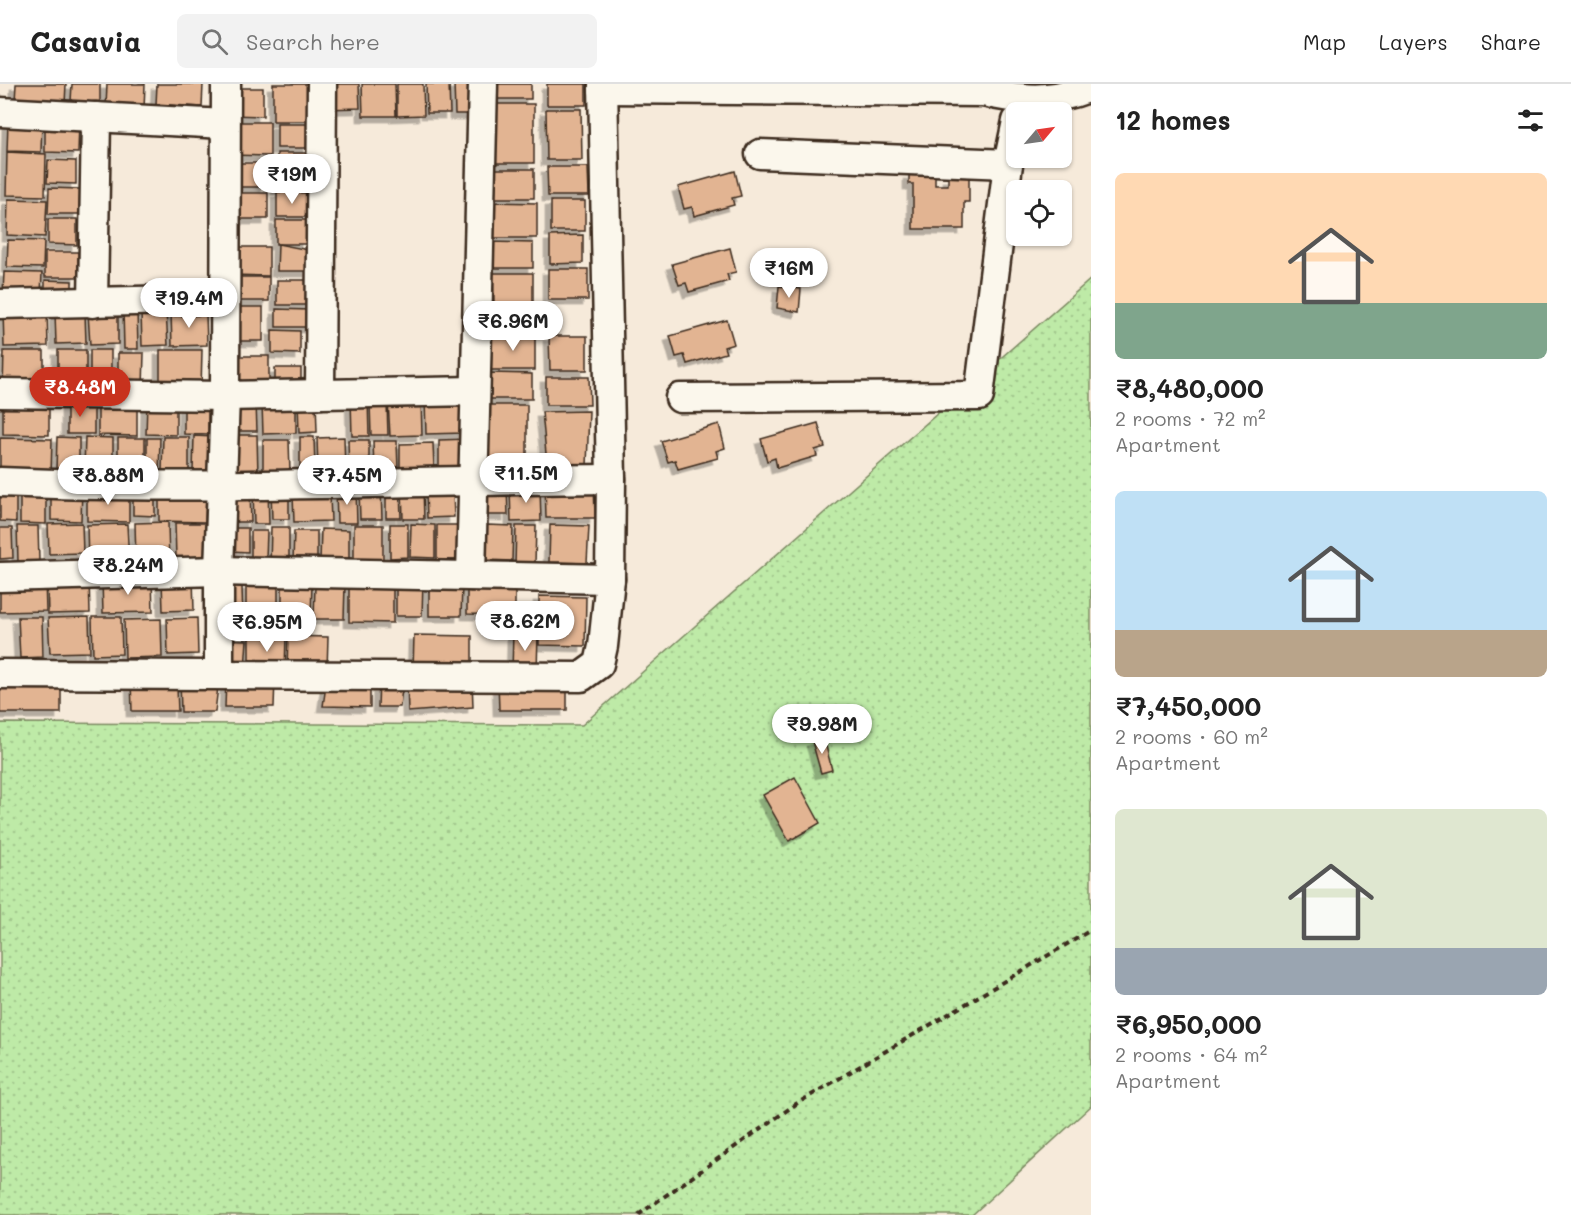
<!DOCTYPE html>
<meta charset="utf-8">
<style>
:root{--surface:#fff;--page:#f2f2f2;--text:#222;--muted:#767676;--line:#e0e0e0;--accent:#c8321e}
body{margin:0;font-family:Mali,sans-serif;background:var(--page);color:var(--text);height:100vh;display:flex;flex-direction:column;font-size:22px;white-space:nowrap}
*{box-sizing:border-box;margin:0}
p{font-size:20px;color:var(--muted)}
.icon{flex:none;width:33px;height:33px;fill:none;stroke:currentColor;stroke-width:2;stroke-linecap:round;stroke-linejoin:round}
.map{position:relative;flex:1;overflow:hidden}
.panel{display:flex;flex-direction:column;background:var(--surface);width:480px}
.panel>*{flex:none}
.needle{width:39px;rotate:61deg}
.controls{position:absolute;left:1006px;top:18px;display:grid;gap:12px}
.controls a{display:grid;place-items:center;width:66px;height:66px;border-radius:9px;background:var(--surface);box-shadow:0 2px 4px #0004;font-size:30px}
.price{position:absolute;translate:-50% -51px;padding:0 14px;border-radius:21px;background:#fff;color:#222;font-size:20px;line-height:39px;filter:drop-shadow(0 2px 3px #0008)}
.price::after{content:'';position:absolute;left:50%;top:36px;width:18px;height:14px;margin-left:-9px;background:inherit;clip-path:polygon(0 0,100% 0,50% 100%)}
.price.on{background:var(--accent);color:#fff}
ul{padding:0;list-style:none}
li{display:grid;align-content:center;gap:12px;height:318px;padding:0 24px}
li span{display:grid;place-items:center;height:186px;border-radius:9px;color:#555}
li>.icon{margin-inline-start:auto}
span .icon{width:108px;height:108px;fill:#fffc;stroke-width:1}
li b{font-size:26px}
h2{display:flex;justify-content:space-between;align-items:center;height:72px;padding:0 24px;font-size:26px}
header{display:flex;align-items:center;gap:36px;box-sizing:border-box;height:84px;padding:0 30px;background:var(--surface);border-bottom:2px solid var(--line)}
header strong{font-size:28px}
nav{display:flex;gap:33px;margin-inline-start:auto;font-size:21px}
.search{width:420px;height:54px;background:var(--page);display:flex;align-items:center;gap:15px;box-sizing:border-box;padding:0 21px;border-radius:9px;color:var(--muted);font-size:22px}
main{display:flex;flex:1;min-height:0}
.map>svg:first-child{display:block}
.grass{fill:url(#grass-dots);stroke:#7c8a62;stroke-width:1.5}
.building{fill:#e2b492;stroke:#3b2a1e;stroke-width:1.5;filter:url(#shadow)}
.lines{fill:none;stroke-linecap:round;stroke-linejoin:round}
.minor-casing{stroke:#3b2a1e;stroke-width:33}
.path{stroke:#3b2a1e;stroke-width:4;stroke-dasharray:6 4.5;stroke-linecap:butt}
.minor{stroke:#fbf7ec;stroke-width:28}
</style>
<header>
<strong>Casavia</strong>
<div class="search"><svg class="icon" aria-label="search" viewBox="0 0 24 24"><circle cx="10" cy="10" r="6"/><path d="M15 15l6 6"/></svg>Search here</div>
<nav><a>Map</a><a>Layers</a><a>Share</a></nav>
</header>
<main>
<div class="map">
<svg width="1091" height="1131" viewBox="0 0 1091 1131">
<defs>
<pattern id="grass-dots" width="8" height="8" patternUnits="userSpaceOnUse" patternTransform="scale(1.5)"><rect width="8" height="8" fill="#beeaa7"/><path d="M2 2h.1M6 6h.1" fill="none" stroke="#a4c98f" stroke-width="1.8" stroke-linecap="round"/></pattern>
<filter id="shadow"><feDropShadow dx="-5.5" dy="5.5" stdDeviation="0" flood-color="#0004"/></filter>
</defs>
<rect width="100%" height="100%" fill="#f6eada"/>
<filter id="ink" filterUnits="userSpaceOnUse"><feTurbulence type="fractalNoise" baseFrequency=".0167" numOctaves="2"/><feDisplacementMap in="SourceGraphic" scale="12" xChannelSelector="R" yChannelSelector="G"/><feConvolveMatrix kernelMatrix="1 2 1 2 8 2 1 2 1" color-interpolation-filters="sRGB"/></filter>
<g filter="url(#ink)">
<polygon class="grass" points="1091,195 1091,1022 972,1131 0,1131 0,639 582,641"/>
<g class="building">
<polygon points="16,0 66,0 65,20 15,17"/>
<polygon points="72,0 100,0 100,19 71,17"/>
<polygon points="107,0 145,0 144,25 106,23"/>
<polygon points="157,0 203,0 202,23 156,20"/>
<rect x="273" y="0" width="37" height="37"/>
<polygon points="325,0 359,0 360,24 325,25"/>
<polygon points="362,0 395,0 396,32 363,32"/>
<polygon points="397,0 423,0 424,31 397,32"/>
<polygon points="426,0 449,0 450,29 427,29"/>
<polygon points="454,0 476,0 477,30 455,30"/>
<rect x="490" y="0" width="41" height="15"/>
<rect x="547" y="0" width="39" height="21"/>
<polygon points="228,4 263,4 263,32 228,31"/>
<rect x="484" y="20" width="50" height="59"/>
<polygon points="546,25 581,25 582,76 547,76"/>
<polygon points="8,37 42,38 41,68 7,67"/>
<polygon points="45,38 79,38 78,69 45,68"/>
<polygon points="231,38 270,38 270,72 230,71"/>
<polygon points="277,40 309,40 308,64 277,64"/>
<polygon points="7,68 46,70 45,112 6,111"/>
<polygon points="277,69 312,69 311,105 277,105"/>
<polygon points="48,76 76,77 76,100 47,99"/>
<rect x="232" y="79" width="34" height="24"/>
<polygon points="547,83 588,83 589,112 548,112"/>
<rect x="492" y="85" width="42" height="29"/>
<polygon points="735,87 741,112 732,114 734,121 694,132 692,123 684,125 678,103"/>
<polygon points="909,90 935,91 935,101 948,101 948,93 969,93 969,118 964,118 964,145 913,145 913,100 909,100"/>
<polygon points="49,104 80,105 79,130 48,130"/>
<polygon points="277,108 308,109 308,133 277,133"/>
<rect x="231" y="109" width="37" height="26"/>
<polygon points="8,115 47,116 45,153 7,151"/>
<rect x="551" y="117" width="34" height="30"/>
<polygon points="491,118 537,119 537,154 491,154"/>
<polygon points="48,135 77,135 77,161 48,160"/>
<rect x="276" y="136" width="30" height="24"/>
<polygon points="583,151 583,179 550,180 550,152"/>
<polygon points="8,156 44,157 43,184 7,183"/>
<polygon points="489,158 533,159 533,184 489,184"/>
<polygon points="278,160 309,166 309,187 277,187"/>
<polygon points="232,163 269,163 269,192 232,191"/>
<polygon points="730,164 736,188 727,190 729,197 689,208 686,199 679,201 672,180"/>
<rect x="45" y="168" width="33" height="25"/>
<rect x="548" y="185" width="40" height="31"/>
<polygon points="4,188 42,189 41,210 3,209"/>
<polygon points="493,189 533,189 533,220 494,220"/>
<rect x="236" y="193" width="33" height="24"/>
<polygon points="45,196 72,197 72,212 45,212"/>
<rect x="277" y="196" width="32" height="25"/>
<polygon points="779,202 801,205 799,228 777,224"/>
<rect x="233" y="223" width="30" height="34"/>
<polygon points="491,223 535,224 535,248 491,248"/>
<polygon points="47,225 48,262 4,263 3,227"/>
<polygon points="276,225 310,226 310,243 276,243"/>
<polygon points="123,226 137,226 138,265 124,265"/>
<polygon points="166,227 168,261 142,262 141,228"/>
<polygon points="55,229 85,229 86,259 56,260"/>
<polygon points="88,229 118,229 118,260 90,261"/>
<polygon points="171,229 206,229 207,261 172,262"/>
<polygon points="727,236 734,260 724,263 726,269 687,280 684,271 676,273 670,252"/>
<polygon points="272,246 300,247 300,270 272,269"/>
<rect x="491" y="251" width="44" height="35"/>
<polygon points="549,252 587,252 587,286 550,286"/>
<rect x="58" y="266" width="28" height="37"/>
<rect x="90" y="266" width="21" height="39"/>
<polygon points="160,266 202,266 201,305 160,304"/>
<polygon points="4,267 44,267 44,306 3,305"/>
<polygon points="118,269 144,269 143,303 118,303"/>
<polygon points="231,272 269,272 269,307 235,304"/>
<polygon points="275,284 301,284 301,309 275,308"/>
<polygon points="489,289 532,290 532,315 489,315"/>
<polygon points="546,293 589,293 590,321 546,321"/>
<polygon points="463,314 464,349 426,350 425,315"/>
<polygon points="368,315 369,352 352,352 351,316"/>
<polygon points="421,315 422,351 390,352 388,316"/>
<polygon points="67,317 94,318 94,350 67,350"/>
<polygon points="184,317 208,317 208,351 184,350"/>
<polygon points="298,317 316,317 317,348 299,349"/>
<polygon points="3,318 49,318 49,351 3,350"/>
<polygon points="98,318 137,319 137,352 98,351"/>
<polygon points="256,318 257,347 229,347 228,319"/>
<polygon points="147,319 176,319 176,351 146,350"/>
<polygon points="296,319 296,349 263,350 262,320"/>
<polygon points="370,320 387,320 388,351 371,351"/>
<rect x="489" y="321" width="38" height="60"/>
<polygon points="589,327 587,382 547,380 542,328"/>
<polygon points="818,339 825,363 815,366 817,372 777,384 775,374 767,377 761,355"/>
<polygon points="719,340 725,364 716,367 718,374 678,385 675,376 668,378 661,357"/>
<polygon points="227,351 257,351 258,391 228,391"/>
<polygon points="194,352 215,353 215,387 193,387"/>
<polygon points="57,353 79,354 79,387 56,387"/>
<polygon points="85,353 113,354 113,386 84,385"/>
<polygon points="163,353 189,353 189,387 162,386"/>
<polygon points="300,353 314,353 315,384 300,384"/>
<polygon points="344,353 345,386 318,386 317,354"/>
<polygon points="0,354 52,355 51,391 0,390"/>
<rect x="118" y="354" width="27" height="29"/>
<polygon points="147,354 160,354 159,391 147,391"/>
<polygon points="468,355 469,387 439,387 439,356"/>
<polygon points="263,356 289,356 290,389 263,389"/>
<polygon points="348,356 369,356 369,389 349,389"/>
<polygon points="373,357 397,357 398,386 374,386"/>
<polygon points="433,359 434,383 400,384 400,360"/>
<polygon points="594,397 595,434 546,434 545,398"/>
<polygon points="423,403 424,435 403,435 402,404"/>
<polygon points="540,403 541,437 511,438 510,404"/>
<polygon points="253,404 268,404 269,440 254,440"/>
<polygon points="400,404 401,434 386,434 386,405"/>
<polygon points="482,404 507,404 508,431 483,431"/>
<polygon points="51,405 82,405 81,437 51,436"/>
<polygon points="87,405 129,406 129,438 87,437"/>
<polygon points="356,405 357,439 337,439 336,406"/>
<polygon points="381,405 382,435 360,435 359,406"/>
<polygon points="20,406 46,407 46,440 20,439"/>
<polygon points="232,406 250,406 251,438 233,438"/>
<polygon points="0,407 16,407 16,438 0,437"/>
<polygon points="271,407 289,407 289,435 272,435"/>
<polygon points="453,407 454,433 427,434 426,408"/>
<polygon points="159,408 206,408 205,438 159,437"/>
<polygon points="330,410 331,437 294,438 293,411"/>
<polygon points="133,411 155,411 155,432 133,431"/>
<polygon points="168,438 169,478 136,479 135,439"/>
<polygon points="82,439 83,469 49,470 48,440"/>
<polygon points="175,439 206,439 207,473 176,474"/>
<polygon points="127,440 129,478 88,479 87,441"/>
<polygon points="390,440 408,440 408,473 390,474"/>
<polygon points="411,440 435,441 435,474 410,473"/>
<rect x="354" y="441" width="29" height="35"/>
<rect x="437" y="441" width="24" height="35"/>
<polygon points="487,441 513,442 512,477 486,476"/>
<polygon points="550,441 589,442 587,479 549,478"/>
<polygon points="17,442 38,442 39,477 18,477"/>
<polygon points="516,442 536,442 535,480 515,480"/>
<polygon points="271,443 289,443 289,484 270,483"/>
<polygon points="0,444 12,444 13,474 0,475"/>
<polygon points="231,444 248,444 248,468 231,467"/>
<polygon points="321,445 349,446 349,478 320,477"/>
<polygon points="251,447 267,447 266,475 251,475"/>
<polygon points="294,447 317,447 317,477 293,477"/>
<polygon points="89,494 90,529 48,530 47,495"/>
<polygon points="45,495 46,527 0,528 0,496"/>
<polygon points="152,495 153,528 103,529 102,497"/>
<polygon points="193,495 194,526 163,527 162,496"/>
<polygon points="349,498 393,499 393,539 349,538"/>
<polygon points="396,498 423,498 422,532 396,532"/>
<polygon points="467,499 515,501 515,531 467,530"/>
<polygon points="282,500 312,501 311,532 282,532"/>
<polygon points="229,501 242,503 243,538 229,537"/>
<polygon points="246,501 278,502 278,534 246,533"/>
<polygon points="315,501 345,502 344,535 314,535"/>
<polygon points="429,501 462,502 461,532 429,532"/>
<polygon points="539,512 586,513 585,562 539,561"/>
<polygon points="18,533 42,533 43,573 20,574"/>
<polygon points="89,533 90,568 50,569 48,534"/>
<polygon points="92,533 121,533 122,570 93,571"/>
<polygon points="197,534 198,570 168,571 167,535"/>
<polygon points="161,535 162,573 125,574 124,536"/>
<polygon points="513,548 538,549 537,588 512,588"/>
<polygon points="249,551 286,551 285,587 249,586"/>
<polygon points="414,551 472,552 472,587 413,586"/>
<polygon points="288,552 328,553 327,586 287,585"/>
<polygon points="223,555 247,556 245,585 225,584"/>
<polygon points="219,594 215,628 181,628 180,596"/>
<polygon points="226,594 275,594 274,623 225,623"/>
<polygon points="327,595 370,596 370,623 323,622"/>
<polygon points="403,595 400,623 378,623 379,596"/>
<polygon points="131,596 177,603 178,627 132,627"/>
<polygon points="407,596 472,596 473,623 408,628"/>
<polygon points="498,598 567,599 567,626 499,626"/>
<polygon points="0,601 61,602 61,629 0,629"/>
<polygon points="824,654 832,686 821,689 812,657"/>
<polygon points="795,693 820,739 789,757 763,711"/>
</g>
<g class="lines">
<g class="minor-casing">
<g id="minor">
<path d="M603 5 983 8C1021 16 1050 19 1088 4V0"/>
<polyline points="0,28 225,40"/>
<polyline points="760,70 1008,80"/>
<polyline points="93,219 96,33"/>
<polyline points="0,220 224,215"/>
<polyline points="0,309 225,312 475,307"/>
<polyline points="320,310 322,0"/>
<polyline points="680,314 979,312 1008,80 1017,37"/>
<path d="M0 398C204 407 408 396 611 395"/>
<polyline points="471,492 483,0"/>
<polyline points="0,493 219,487 610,495"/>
<polyline points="0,590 581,593 599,580 603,562 610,495 611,395 603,0"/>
<polyline points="219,590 219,487 225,312 226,0"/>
</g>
</g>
<polyline class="path" points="638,1131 796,1020 1091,846"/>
<use href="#minor" class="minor"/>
</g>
</g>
</svg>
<div class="controls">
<a><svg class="needle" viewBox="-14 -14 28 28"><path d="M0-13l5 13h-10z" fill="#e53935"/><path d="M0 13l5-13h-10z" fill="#767676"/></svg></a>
<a><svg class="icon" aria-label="locate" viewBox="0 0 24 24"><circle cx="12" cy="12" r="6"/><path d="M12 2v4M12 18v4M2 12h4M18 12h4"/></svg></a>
</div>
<b class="price" style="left:292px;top:121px">₹19M</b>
<b class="price" style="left:789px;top:215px">₹16M</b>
<b class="price" style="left:189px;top:245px">₹19.4M</b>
<b class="price" style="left:513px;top:268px">₹6.96M</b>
<b class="price on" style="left:80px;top:334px">₹8.48M</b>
<b class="price" style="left:526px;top:420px">₹11.5M</b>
<b class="price" style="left:108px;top:422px">₹8.88M</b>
<b class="price" style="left:347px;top:422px">₹7.45M</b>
<b class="price" style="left:128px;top:512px">₹8.24M</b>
<b class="price" style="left:525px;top:568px">₹8.62M</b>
<b class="price" style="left:267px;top:569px">₹6.95M</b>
<b class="price" style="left:822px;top:671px">₹9.98M</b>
</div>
<section class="panel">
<h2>12 homes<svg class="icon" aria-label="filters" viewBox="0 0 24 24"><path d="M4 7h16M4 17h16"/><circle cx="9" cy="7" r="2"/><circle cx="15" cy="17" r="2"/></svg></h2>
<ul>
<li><span style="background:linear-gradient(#ffd9b3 70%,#7fa58c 0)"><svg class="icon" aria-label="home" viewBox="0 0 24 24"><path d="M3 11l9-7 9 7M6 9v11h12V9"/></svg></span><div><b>₹8,480,000</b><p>2 rooms · 72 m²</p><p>Apartment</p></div></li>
<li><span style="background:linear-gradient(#bfe0f5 75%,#b9a48a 0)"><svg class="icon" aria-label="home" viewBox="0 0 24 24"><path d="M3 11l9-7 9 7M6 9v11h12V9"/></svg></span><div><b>₹7,450,000</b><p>2 rooms · 60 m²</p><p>Apartment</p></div></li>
<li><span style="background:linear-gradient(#dfe7d0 75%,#9aa5b1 0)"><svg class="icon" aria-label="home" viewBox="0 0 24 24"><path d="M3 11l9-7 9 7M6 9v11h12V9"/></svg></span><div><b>₹6,950,000</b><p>2 rooms · 64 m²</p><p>Apartment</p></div></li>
</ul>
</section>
</main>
